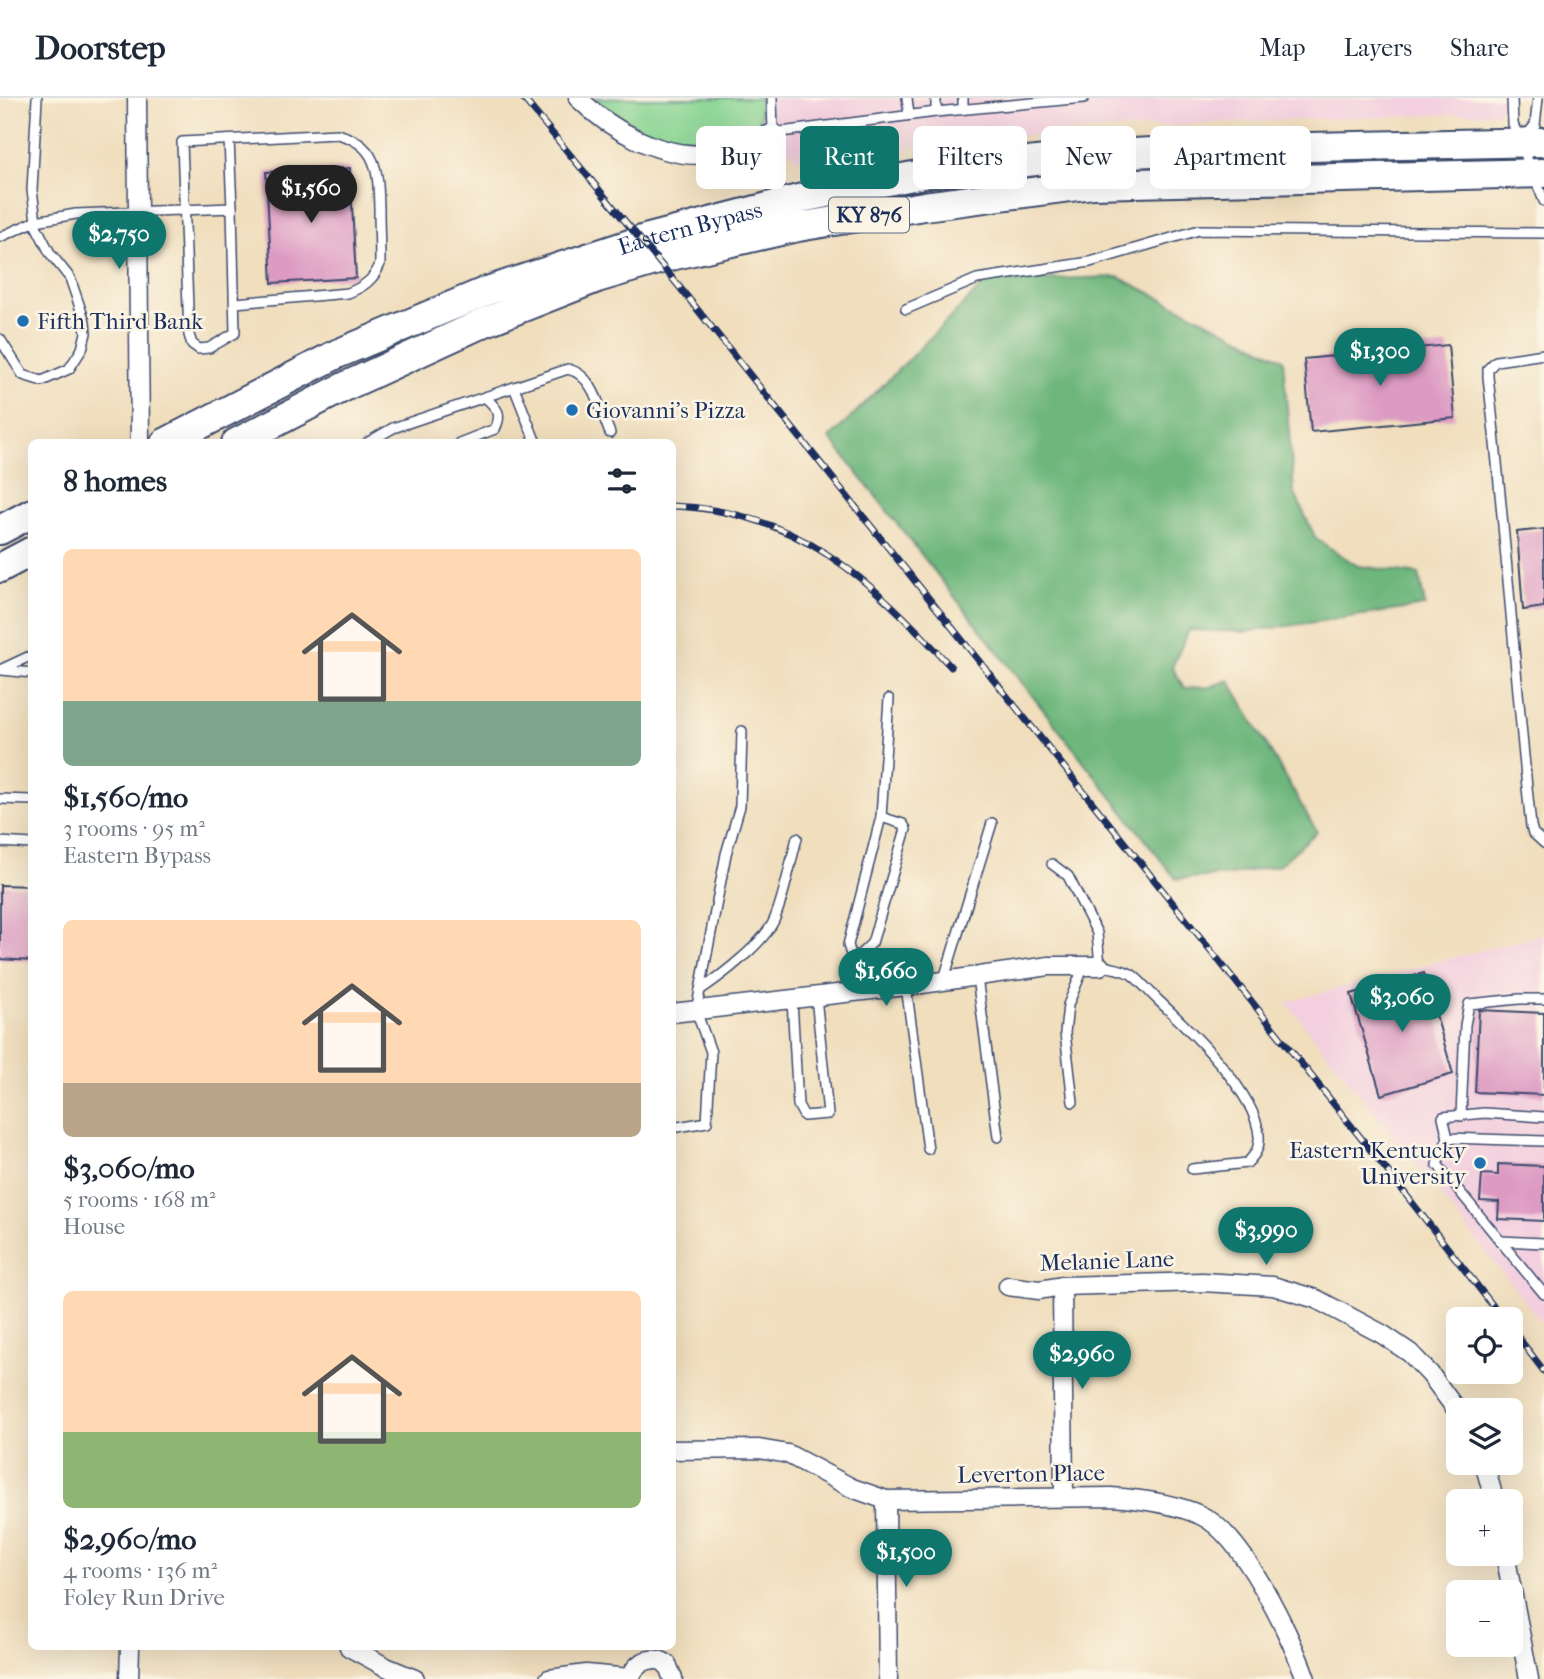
<!DOCTYPE html>
<meta charset="utf-8">
<style>
:root{--surface:#fff;--page:#f6f6f7;--text:#1f2937;--muted:#747a83;--line:#e0e1e3;--accent:#0f766e}
body{margin:0;font-family:"IM FELL French Canon",serif;background:var(--page);color:var(--text);height:100vh;display:flex;flex-direction:column;font-size:26px;white-space:nowrap}
*{box-sizing:border-box;margin:0}
p{font-size:23px;color:var(--muted)}
.icon{flex:none;width:38px;height:38px;fill:none;stroke:currentColor;stroke-width:2;stroke-linecap:round;stroke-linejoin:round}
.map{position:relative;flex:1;overflow:hidden}
.details{position:absolute;left:28px;top:341px;width:648px;height:1211px;display:flex;flex-direction:column;background:var(--surface);border-radius:10px;box-shadow:0 7px 28px #0002}
.details>*{flex:none}
.top-card{position:absolute;left:696px;top:28px;width:665px;height:63px;display:flex;gap:14px}
.tools{position:absolute;left:1446px;top:1209px;display:grid;gap:14px}
.tools a{display:grid;place-items:center;width:77px;height:77px;border-radius:10px;background:var(--surface);box-shadow:0 7px 28px #0002;font-size:35px}
.price{position:absolute;translate:-50% -60px;padding:0 16px;border-radius:24px;background:var(--accent);color:#fff;font-size:23px;line-height:46px;filter:drop-shadow(0 2px 4px #0008)}
.price::after{content:'';position:absolute;left:50%;top:42px;width:21px;height:16px;margin-left:-10px;background:inherit;clip-path:polygon(0 0,100% 0,50% 100%)}
.price.active{background:#222;color:#fff}
ul{padding:0;list-style:none}
li{display:grid;align-content:center;gap:14px;height:371px;padding:0 35px}
li span{display:grid;place-items:center;height:217px;border-radius:10px;color:#555}
li>.icon{margin-inline-start:auto}
span .icon{width:126px;height:126px;fill:#fffc;stroke-width:1}
li b{font-size:30px}
h2{display:flex;justify-content:space-between;align-items:center;height:84px;padding:0 35px;font-size:30px}
.pill{padding:0 24px;border-radius:10px;background:var(--surface);box-shadow:0 7px 28px #0002;font-size:24px;line-height:63px}
.pill.active{background:var(--accent);color:#fff}
header{display:flex;align-items:center;gap:42px;box-sizing:border-box;height:98px;padding:0 35px;background:var(--surface);border-bottom:2px solid var(--line)}
header strong{font-size:33px}
nav{display:flex;gap:38px;margin-inline-start:auto;font-size:24px}
.map>svg:first-child{display:block}
.built{fill:#f3cfdf}
.green{fill:#87d492;stroke:#518278;stroke-width:2}
.forest{fill:#6db67c;stroke:#44726d;stroke-width:2}
.building{fill:#dd9ac3}
.lines{fill:none;stroke-linecap:round;stroke-linejoin:round}
.service-casing{stroke:#3b496c;stroke-width:12}
.minor-casing{stroke:#3b496c;stroke-width:21}
.primary-casing{stroke:#3b496c;stroke-width:32}
.service{stroke:#fff;stroke-width:9}
.minor{stroke:#fff;stroke-width:18}
.primary{stroke:#fff;stroke-width:28}
.rail-casing{stroke:#1b2f5e;stroke-width:7}
.rail{stroke:#fcf5e5;stroke-width:4.5;stroke-dasharray:13;stroke-linecap:butt}
.poi-dot{fill:#1f6fb2;stroke:#fcf5e5;stroke-width:2.5}
.labels{text-anchor:middle;dominant-baseline:central;stroke-width:5;stroke-linejoin:round;paint-order:stroke}
.shield{fill:#fcf5e5;stroke:#5e6a86;stroke-width:2}
.shield-label{font-size:21px;font-weight:bold;fill:#1b2f5e}
.street-label{font-size:23px;fill:#1b2f5e;stroke:#fcf5e5}
.poi-label{font-size:23px;fill:#1b2f5e;stroke:#fcf5e5;text-anchor:start}
</style>
<header>
<strong>Doorstep</strong>
<nav><a>Map</a><a>Layers</a><a>Share</a></nav>
</header>
<div class="map">
<svg width="1544" height="1581" viewBox="0 0 1544 1581">
<rect width="100%" height="100%" fill="#fcf5e5"/>
<filter id="ink" filterUnits="userSpaceOnUse"><feTurbulence type="fractalNoise" baseFrequency=".0143" numOctaves="2"/><feDisplacementMap in="SourceGraphic" scale="14" xChannelSelector="R" yChannelSelector="G"/><feConvolveMatrix kernelMatrix="1 2 1 2 8 2 1 2 1" color-interpolation-filters="sRGB"/></filter>
<filter id="wash" filterUnits="userSpaceOnUse"><feTurbulence type="fractalNoise" baseFrequency=".00686" numOctaves="4" result="noise"/><feDisplacementMap in="SourceGraphic" scale="28" xChannelSelector="R" yChannelSelector="G"/><feGaussianBlur stdDeviation="1.57" result="paint"/><feColorMatrix in="noise" values="0 0 0 0 0 0 0 0 0 0 0 0 0 0 0 0 0 1.4 0 .05"/><feComposite in="paint" operator="in"/></filter>
<g filter="url(#wash)">
<rect width="100%" height="100%" fill="#f0debd"/>
<g class="built">
<polygon points="760,0 1510,0 1498,15 1230,24 1002,39 800,63 760,28"/>
<polygon points="1544,836 1544,1227 1286,904"/>
</g>
<polygon class="green" points="595,0 760,0 760,28 707,44 655,39 602,7"/>
<polygon class="forest" points="1118,179 1283,261 1294,394 1316,441 1358,468 1419,476 1425,508 1246,534 1189,532 1172,569 1184,590 1210,589 1229,582 1317,734 1279,767 1230,777 1176,781 830,340 987,183"/>
<g id="blocks">
<g class="building">
<polygon points="350,70 356,180 272,185 266,74"/>
<polygon points="1448,247 1455,320 1311,334 1304,261"/>
<polygon points="1544,431 1544,509 1523,512 1517,434"/>
<polygon points="0,787 32,788 32,863 0,861"/>
<polygon points="1424,875 1453,976 1381,997 1351,896"/>
<polygon points="1479,912 1544,915 1544,997 1475,994"/>
<polygon points="1498,1066 1544,1068 1544,1123 1498,1121 1499,1104 1480,1103 1482,1076 1498,1077"/>
</g>
</g>
</g>
<g filter="url(#ink)">
<use href="#blocks" fill-opacity="0" stroke="#3b496c" stroke-width="2"/>
<g class="lines">
<g class="service-casing">
<g id="service">
<polyline points="772,0 773,35 936,14"/>
<polyline points="907,0 909,17"/>
<polyline points="936,0 936,14 1084,0"/>
<polyline points="1512,0 1513,26 1544,103"/>
<polyline points="963,11 963,0"/>
<polyline points="1526,38 1535,27 1538,0"/>
<polyline points="229,42 232,110"/>
<polyline points="36,123 32,92 37,0"/>
<path d="M0 139 36 123 76 116 232 110 235 235 209 250 199 251 192 246 189 237 182 44 337 36C378 46 378 74 379 110 379 129 380 147 380 166 374 182 363 189 348 195L235 205"/>
<polyline points="906,211 977,181 1090,164 1199,132 1544,135"/>
<polyline points="0,241 23,277 42,283 69,271 82,251 86,235 85,224 70,180 50,155 34,124"/>
<path d="M1544 256 1496 263 1488 271V279C1505 428 1515 578 1531 728L1533 735 1544 745"/>
<polyline points="514,289 536,345"/>
<path d="M367 345 393 330 568 271C594 277 600 312 610 335"/>
<path d="M459 345 495 331C503 315 497 311 485 299"/>
<polyline points="0,572 32,557"/>
<polyline points="2,572 32,575"/>
<polyline points="0,701 32,702"/>
<polyline points="881,719 889,601"/>
<polyline points="0,744 32,746"/>
<path d="M1052 766 1068 778 1097 835 1100 868C1110 869 1121 871 1131 876 1141 883 1149 894 1158 902 1189 931 1256 994 1259 1038 1260 1050 1255 1057 1247 1065L1192 1071"/>
<polyline points="977,879 998,1039"/>
<polyline points="943,884 992,725"/>
<polyline points="906,888 928,1051"/>
<path d="M700 892C721 878 766 844 775 820 785 795 790 766 797 740"/>
<polyline points="846,895 853,863 848,847 881,719 903,726 906,731 872,845 853,863"/>
<polyline points="792,902 798,1007 804,1018 828,1016 816,899"/>
<polyline points="1073,1004 1065,935 1068,907 1084,868"/>
<polyline points="1461,1018 1465,927 1469,906 1519,901 1544,901"/>
<polyline points="1544,1019 1484,1015 1443,1019 1448,1040 1544,1043"/>
<polyline points="672,1030 707,1024 711,954 696,913 726,756 740,708 742,633"/>
<polyline points="1448,1040 1437,1066 1544,1196"/>
<polyline points="1500,1143 1544,1145"/>
</g>
</g>
<g class="minor-casing">
<g id="minor">
<polyline points="137,0 140,345"/>
<path d="M578 0C610 32 664 62 711 56 732 53 753 43 773 35"/>
<polyline points="672,915 915,887 1049,868 1100,868"/>
<polyline points="1008,1188 1039,1192 1062,1188 1202,1184 1273,1188 1316,1201 1382,1236 1410,1255 1430,1276 1458,1314"/>
<polyline points="1062,1188 1064,1398"/>
<path d="M672 1352 759 1351 788 1356 852 1390 886 1402 1111 1399C1140 1401 1173 1405 1200 1417 1242 1435 1291 1538 1306 1581"/>
<polyline points="1484,1365 1495,1404"/>
<polyline points="886,1402 888,1581"/>
<polyline points="1505,1456 1529,1581"/>
<polyline points="349,1549 386,1569 415,1581"/>
<polyline points="129,1581 130,1549"/>
<polyline points="549,1581 586,1576 630,1580"/>
<path d="M630 1581C635 1564 652 1556 667 1566L673 1581"/>
</g>
</g>
<g class="primary-casing">
<g id="primary">
<path id="s1" d="M165 345 337 256 487 193 645 141 806 99 928 75 1091 57 1214 51 1544 44"/>
<polyline points="236,345 346,288 485,224 597,180 675,157 798,129 924,108 1093,86 1544,75"/>
<polyline points="0,432 32,415"/>
<polyline points="0,470 32,453"/>
</g>
</g>
<use href="#service" class="service"/>
<use href="#minor" class="minor"/>
<use href="#primary" class="primary"/>
<g class="rail-casing">
<g id="rail">
<polyline points="523,0 673,181 1385,1070 1504,1222"/>
<path d="M672 408C797 412 872 482 951 569"/>
<polyline points="1510,1229 1544,1273"/>
</g>
</g>
<use href="#rail" class="rail"/>
</g>
</g>
<g class="poi-dot">
<circle cx="23" cy="223" r="7"/>
<circle cx="572" cy="312" r="7"/>
<circle cx="1480" cy="1065" r="7"/>
</g>
<g class="labels">
<rect class="shield" x="829" y="99.5" width="80" height="35" rx="5"/>
<g class="shield-label">
<text x="869" y="117">KY 876</text>
</g>
<g class="street-label">
<text stroke="none"><textPath href="#s1" startOffset="569">Eastern Bypass</textPath></text>
<text transform="translate(1107 1163) rotate(-2)">Melanie Lane</text>
<text transform="translate(1031 1376) rotate(-1)">Leverton Place</text>
</g>
<g class="poi-label">
<text x="37" y="223">Fifth Third Bank</text>
<text x="586" y="312">Giovanni's Pizza</text>
<text x="1466" y="1052" text-anchor="end">Eastern Kentucky<tspan x="1466" dy="26">University</tspan></text>
</g>
</g>
</svg>
<div class="tools">
<a><svg class="icon" aria-label="locate" viewBox="0 0 24 24"><circle cx="12" cy="12" r="6"/><path d="M12 2v4M12 18v4M2 12h4M18 12h4"/></svg></a>
<a><svg class="icon" aria-label="layers" viewBox="0 0 24 24"><path d="M12 4l9 5-9 5-9-5zM3 14l9 5 9-5"/></svg></a>
<a>+</a>
<a>−</a>
</div>
<b class="price active" style="left:311px;top:127px">$1,560</b>
<b class="price" style="left:119px;top:173px">$2,750</b>
<b class="price" style="left:1380px;top:290px">$1,300</b>
<b class="price" style="left:886px;top:910px">$1,660</b>
<b class="price" style="left:1402px;top:936px">$3,060</b>
<b class="price" style="left:1266px;top:1169px">$3,990</b>
<b class="price" style="left:1082px;top:1293px">$2,960</b>
<b class="price" style="left:906px;top:1491px">$1,500</b>
<div class="top-card">
<a class="pill">Buy</a>
<a class="pill active">Rent</a>
<a class="pill">Filters</a>
<a class="pill">New</a>
<a class="pill">Apartment</a>
</div>
<section class="details">
<h2>8 homes<svg class="icon" aria-label="filters" viewBox="0 0 24 24"><path d="M4 7h16M4 17h16"/><circle cx="9" cy="7" r="2"/><circle cx="15" cy="17" r="2"/></svg></h2>
<ul>
<li><span style="background:linear-gradient(#ffd9b3 70%,#7fa58c 0)"><svg class="icon" aria-label="home" viewBox="0 0 24 24"><path d="M3 11l9-7 9 7M6 9v11h12V9"/></svg></span><div><b>$1,560/mo</b><p>3 rooms · 95 m²</p><p>Eastern Bypass</p></div></li>
<li><span style="background:linear-gradient(#ffd9b3 75%,#b9a48a 0)"><svg class="icon" aria-label="home" viewBox="0 0 24 24"><path d="M3 11l9-7 9 7M6 9v11h12V9"/></svg></span><div><b>$3,060/mo</b><p>5 rooms · 168 m²</p><p>House</p></div></li>
<li><span style="background:linear-gradient(#ffd9b3 65%,#8fb573 0)"><svg class="icon" aria-label="home" viewBox="0 0 24 24"><path d="M3 11l9-7 9 7M6 9v11h12V9"/></svg></span><div><b>$2,960/mo</b><p>4 rooms · 136 m²</p><p>Foley Run Drive</p></div></li>
</ul>
</section>
</div>
